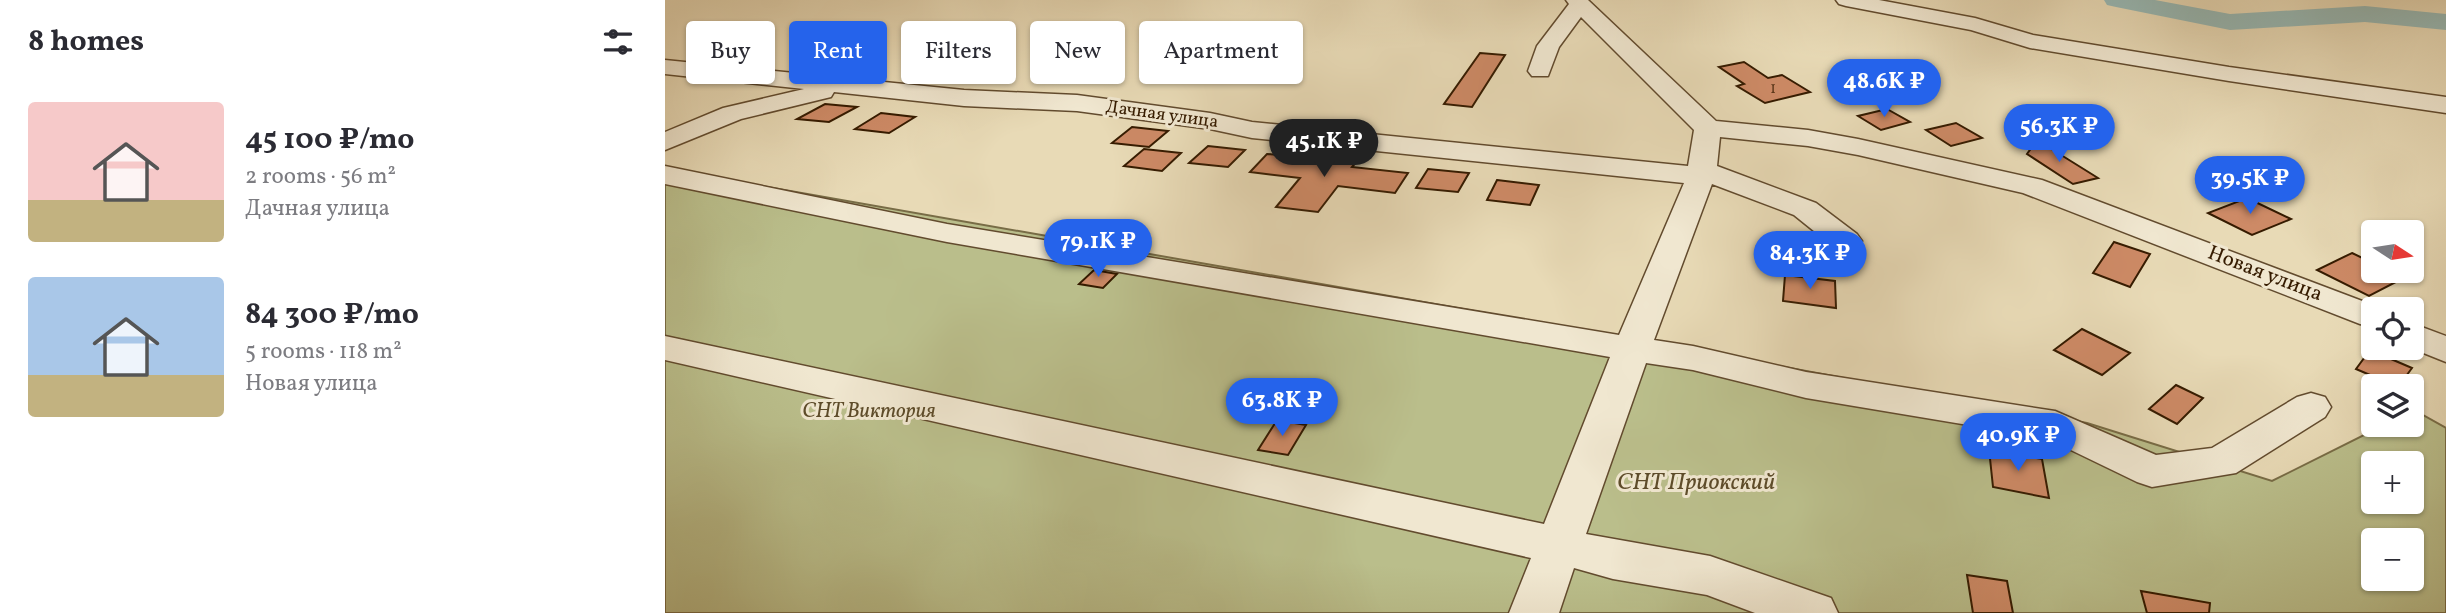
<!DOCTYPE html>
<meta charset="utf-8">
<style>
:root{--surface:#fff;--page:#f2f2f3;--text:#2b2b33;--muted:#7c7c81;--accent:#2563eb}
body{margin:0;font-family:Vollkorn,serif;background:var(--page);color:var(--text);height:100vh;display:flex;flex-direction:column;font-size:26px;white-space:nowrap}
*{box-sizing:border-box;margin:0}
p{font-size:23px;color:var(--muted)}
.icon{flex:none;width:38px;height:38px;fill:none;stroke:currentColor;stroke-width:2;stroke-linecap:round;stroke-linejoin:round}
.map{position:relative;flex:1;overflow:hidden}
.drawer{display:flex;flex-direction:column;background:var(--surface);width:665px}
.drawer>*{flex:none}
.hud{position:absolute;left:21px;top:21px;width:665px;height:63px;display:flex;gap:14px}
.needle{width:46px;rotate:102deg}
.controls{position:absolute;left:1696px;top:220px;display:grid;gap:14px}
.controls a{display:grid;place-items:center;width:63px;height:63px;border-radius:7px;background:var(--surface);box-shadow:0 2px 5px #0004;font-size:35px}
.price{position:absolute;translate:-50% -60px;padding:0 16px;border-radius:24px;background:var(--accent);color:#fff;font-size:23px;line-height:46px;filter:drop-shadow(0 2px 4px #0008)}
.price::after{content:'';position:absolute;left:50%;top:42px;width:21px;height:16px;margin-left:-10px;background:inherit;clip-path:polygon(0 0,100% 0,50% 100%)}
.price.active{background:#222;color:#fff}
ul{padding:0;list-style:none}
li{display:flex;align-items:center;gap:21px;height:175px;padding:0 28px}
li span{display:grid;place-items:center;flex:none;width:196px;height:140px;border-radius:7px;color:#555}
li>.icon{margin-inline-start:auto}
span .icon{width:84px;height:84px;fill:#fffc;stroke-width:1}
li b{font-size:30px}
h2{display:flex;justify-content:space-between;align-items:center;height:84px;padding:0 28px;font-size:30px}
.tag{padding:0 24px;border-radius:7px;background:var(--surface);box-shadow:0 2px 5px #0004;font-size:24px;line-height:63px}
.tag.active{background:var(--accent);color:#fff}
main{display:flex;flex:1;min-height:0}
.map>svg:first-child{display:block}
.green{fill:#babe8b;stroke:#786c46;stroke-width:2;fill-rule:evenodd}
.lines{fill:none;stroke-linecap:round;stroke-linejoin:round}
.river{fill:#98b9b5;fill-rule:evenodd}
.building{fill:#cd8a66;stroke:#351b00;stroke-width:2}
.minor-casing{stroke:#624b2e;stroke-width:3}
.minor{fill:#f0e7d0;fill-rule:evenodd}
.labels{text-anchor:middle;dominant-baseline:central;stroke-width:6;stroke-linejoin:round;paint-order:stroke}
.far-number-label{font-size:16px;fill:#5b371a}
.far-street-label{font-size:18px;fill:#351b00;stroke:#f0e7d0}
.street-label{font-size:21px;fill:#351b00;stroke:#f0e7d0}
.park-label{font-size:21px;font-style:italic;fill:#5d4c2a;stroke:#f0e7d0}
.near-park-label{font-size:24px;font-style:italic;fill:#5d4c2a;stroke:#f0e7d0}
</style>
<main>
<section class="drawer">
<h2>8 homes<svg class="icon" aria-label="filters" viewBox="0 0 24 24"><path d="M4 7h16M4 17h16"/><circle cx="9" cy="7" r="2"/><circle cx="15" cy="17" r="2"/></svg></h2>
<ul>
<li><span style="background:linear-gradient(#f6c9c9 70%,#c2b280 0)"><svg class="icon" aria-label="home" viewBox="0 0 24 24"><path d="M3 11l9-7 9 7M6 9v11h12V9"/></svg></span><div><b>45 100 ₽/mo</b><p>2 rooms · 56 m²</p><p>Дачная улица</p></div></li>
<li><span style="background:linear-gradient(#a9c7e8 70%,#c2b280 0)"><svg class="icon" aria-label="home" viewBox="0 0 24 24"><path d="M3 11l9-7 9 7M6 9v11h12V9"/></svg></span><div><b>84 300 ₽/mo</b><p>5 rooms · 118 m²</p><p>Новая улица</p></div></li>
</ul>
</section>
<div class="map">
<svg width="1781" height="613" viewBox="0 0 1781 613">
<rect width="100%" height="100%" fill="#e8dab6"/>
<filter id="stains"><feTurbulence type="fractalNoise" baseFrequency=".00286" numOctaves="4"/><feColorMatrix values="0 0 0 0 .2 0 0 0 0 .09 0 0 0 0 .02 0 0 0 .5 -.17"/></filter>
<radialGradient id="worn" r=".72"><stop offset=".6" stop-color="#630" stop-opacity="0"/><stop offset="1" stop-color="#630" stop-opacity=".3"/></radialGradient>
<path class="green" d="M0 169 952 336 1422 423 1607 481 1719 425H1746L1747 412 1749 410 1781 428V613H0ZM1708 464H1746V502H1708ZM1708 541H1746V579H1708Z"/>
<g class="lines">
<polygon class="river" points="1439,0 1490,0 1565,14 1700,6 1781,14 1781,30 1700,22 1565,30 1451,7 1442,5"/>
</g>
<g class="building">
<polygon points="815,53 840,55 807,107 779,104"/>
<polygon points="1079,62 1103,78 1117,75 1145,92 1100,103 1072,86 1079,84 1054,67"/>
<polygon points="160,104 192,107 164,122 132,119"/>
<polygon points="1222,109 1245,122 1216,130 1193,116"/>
<polygon points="216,113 250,117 224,133 190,129"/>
<polygon points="1291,123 1317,138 1286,146 1261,130"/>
<polygon points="467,127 503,131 484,147 447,143"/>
<polygon points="1372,140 1433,178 1408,184 1362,154"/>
<polygon points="543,146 580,150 563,167 524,163"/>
<polygon points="479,149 516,153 497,171 459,166"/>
<polygon points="602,154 693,160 687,167 743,173 730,193 673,186 653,212 611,207 635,178 585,172"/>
<polygon points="763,169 804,173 793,192 751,188"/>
<polygon points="832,180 874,185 865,205 822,200"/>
<polygon points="1582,198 1626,219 1587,235 1543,213"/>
<polygon points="1449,242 1485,254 1465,287 1428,273"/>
<polygon points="1687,253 1708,263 1708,271 1752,271 1704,296 1652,270"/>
<polygon points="429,270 452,274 438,288 414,284"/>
<polygon points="1120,275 1170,281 1171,308 1118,301"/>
<polygon points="1417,329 1465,353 1437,375 1389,350"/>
<polygon points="1705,350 1747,368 1733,387 1691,369"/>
<polygon points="1511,385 1538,398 1512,424 1484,409"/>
<polygon points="612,420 641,425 623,455 593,450"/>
<polygon points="1324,449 1377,459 1384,498 1328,487"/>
<polygon points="1302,575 1342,581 1348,613 1308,613"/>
<polygon points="1476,591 1545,603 1544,613 1482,613"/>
</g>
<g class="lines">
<g class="minor-casing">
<g id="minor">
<polygon points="901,0 923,0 1051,121 1143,130 1193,139 1377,180 1721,310 1708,310 1708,327 1695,324 1358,193 1193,155 1143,146 1055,137 1052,166 1151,203 1192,234 1197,241 1192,248 1181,251 1170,248 1129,215 1047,184 989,340 1028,346 1141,372 1390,411 1491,455 1547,448 1632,397 1646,393 1660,397 1666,407 1660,417 1571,473 1487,487 1472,482 1381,438 1141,398 1028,370 981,363 921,534 1045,556 1166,598 1173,613 1090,613 1042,595 948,579 909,568 894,613 844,613 866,558 0,360 0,336 879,524 945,357 282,242 0,184 0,166 282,224 954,335 1019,183 587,138 545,129 412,111 299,106 169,92 166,97 76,119 0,150 0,132 58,108 139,89 0,74 0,60 299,90 412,95 545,113 587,122 1023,166 1029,130 916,17 894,47 883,76 867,76 863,71 872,46 904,4"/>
<polygon points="1171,0 1214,0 1310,18 1368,35 1564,67 1781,97 1781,113 1564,81 1365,48 1306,30 1181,6 1174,4"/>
<polygon points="1746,323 1781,336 1781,362 1746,348"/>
</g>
</g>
<use href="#minor" class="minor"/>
</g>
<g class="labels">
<g class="far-number-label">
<text x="1108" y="89">1</text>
</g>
<g class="far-street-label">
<text transform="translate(497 115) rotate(8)">Дачная улица</text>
</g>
<g class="street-label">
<text transform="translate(1600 274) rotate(21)">Новая улица</text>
</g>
<g class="park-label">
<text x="204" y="411">СНТ Виктория</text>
</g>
<g class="near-park-label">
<text x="1031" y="483">СНТ Приокский</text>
</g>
</g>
<rect width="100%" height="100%" filter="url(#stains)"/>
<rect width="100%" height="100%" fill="url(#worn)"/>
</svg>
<div class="controls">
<a><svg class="needle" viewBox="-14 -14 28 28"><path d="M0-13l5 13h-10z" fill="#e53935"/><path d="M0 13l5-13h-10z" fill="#7c7c81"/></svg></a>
<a><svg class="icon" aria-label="locate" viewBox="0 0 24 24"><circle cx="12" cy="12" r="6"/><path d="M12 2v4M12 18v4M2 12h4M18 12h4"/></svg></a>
<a><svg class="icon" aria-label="layers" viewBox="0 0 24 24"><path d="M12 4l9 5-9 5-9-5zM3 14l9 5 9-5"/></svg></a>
<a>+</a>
<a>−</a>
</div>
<b class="price" style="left:1219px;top:119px">48.6K ₽</b>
<b class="price" style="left:1394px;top:164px">56.3K ₽</b>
<b class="price active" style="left:659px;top:179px">45.1K ₽</b>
<b class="price" style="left:1585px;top:216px">39.5K ₽</b>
<b class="price" style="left:433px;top:279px">79.1K ₽</b>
<b class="price" style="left:1145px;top:291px">84.3K ₽</b>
<b class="price" style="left:617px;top:438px">63.8K ₽</b>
<b class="price" style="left:1353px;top:473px">40.9K ₽</b>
<div class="hud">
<a class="tag">Buy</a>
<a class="tag active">Rent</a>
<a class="tag">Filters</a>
<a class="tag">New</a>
<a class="tag">Apartment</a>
</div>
</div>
</main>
